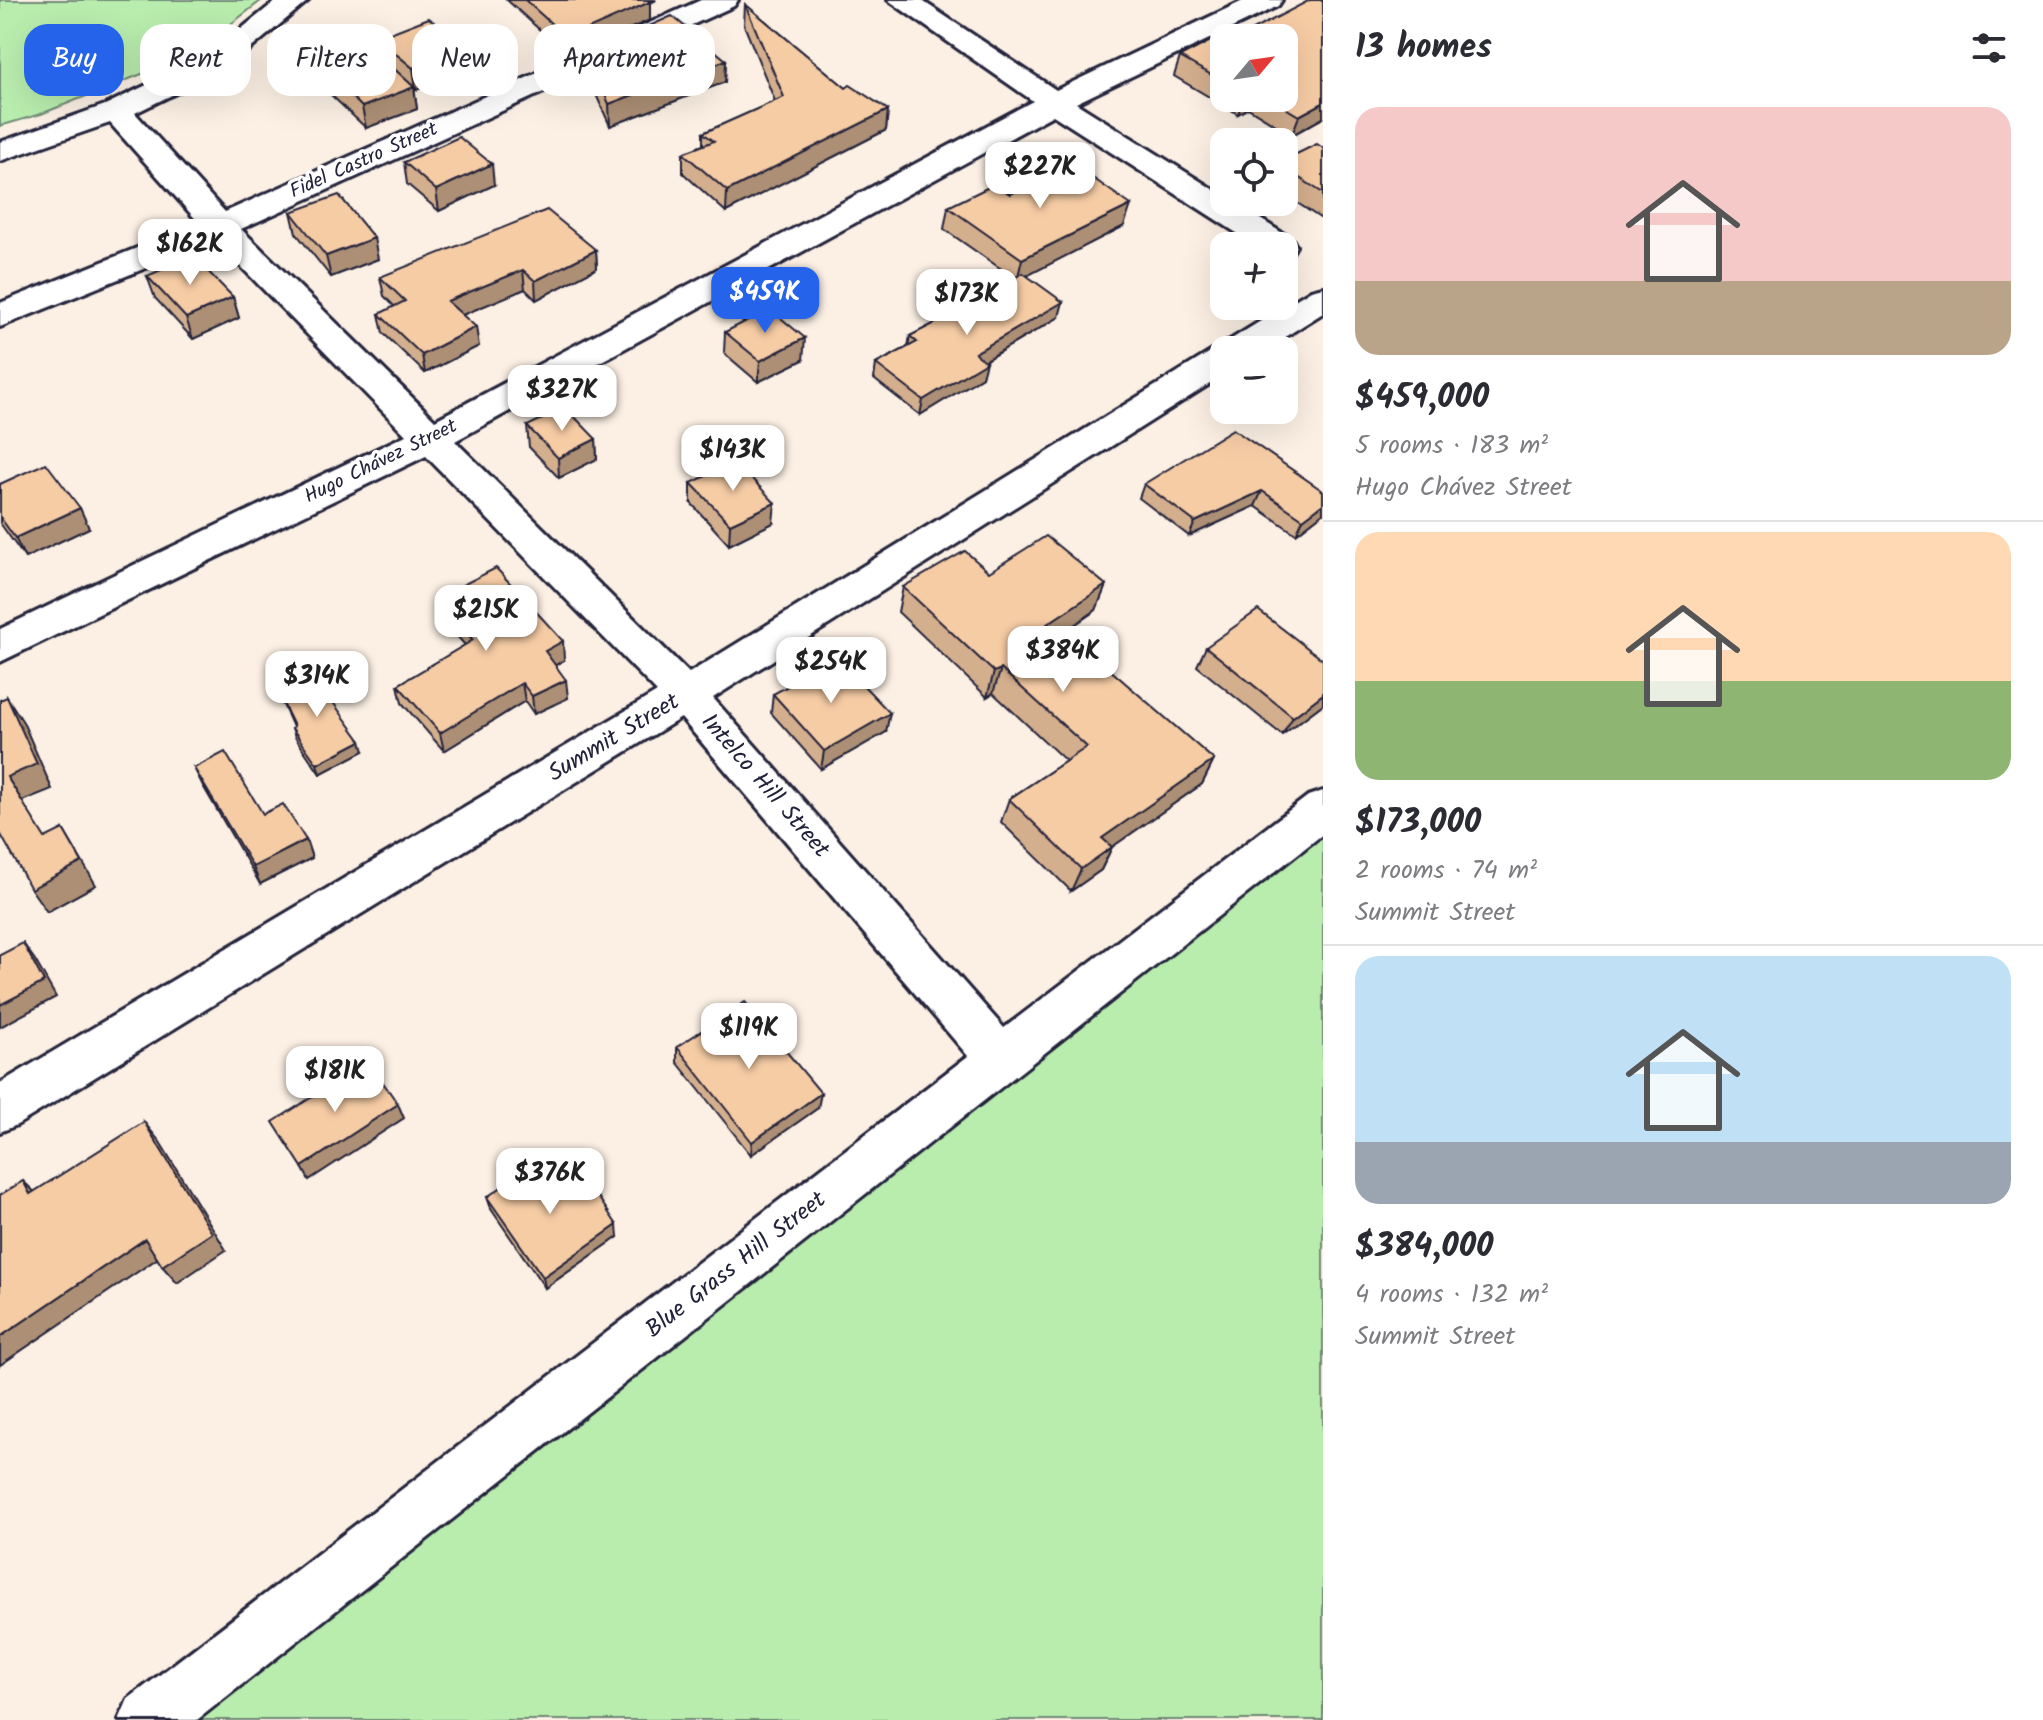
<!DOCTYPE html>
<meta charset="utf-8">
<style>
:root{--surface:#fff;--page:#f2f2f3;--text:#2b2b33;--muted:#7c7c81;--line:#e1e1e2;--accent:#2563eb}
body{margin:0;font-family:Kalam,sans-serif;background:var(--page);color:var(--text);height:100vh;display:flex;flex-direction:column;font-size:30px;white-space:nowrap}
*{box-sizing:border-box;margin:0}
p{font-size:26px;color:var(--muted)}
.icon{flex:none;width:44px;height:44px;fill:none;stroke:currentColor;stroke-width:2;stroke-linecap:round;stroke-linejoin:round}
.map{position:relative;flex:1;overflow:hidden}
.details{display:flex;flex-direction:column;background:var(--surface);width:720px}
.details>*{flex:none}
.top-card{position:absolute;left:24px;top:24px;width:760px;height:72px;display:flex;gap:16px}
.needle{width:52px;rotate:61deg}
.controls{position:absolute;left:1210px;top:24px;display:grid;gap:16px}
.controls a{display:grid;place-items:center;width:88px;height:88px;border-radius:16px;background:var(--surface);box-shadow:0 8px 32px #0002;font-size:40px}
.price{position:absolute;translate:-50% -68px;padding:0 18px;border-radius:16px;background:#fff;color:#222;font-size:26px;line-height:52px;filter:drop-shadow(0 2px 4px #0008)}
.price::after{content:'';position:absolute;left:50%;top:48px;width:24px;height:18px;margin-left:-12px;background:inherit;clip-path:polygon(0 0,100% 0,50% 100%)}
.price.current{background:var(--accent);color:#fff}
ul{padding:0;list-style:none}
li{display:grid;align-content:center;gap:16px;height:424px;padding:0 32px}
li+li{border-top:2px solid var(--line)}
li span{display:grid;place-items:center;height:248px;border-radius:24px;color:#555}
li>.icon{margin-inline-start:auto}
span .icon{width:144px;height:144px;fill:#fffc;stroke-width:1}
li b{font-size:34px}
h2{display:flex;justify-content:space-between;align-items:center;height:96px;padding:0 32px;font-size:34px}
.chip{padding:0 28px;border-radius:24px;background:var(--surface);box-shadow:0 8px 32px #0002;font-size:28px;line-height:72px}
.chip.current{background:var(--accent);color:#fff}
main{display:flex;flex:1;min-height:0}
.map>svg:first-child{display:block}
.green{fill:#b9edae;stroke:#6e8874;stroke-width:2}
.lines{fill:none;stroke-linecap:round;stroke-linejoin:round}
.street-casing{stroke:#22223b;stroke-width:6}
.street{fill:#fff;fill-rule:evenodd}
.wall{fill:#d4af8e;stroke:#22223b;stroke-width:2}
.shaded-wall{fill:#ac8f74;stroke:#22223b;stroke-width:2}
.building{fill:#f6cca5;stroke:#22223b;stroke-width:2}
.labels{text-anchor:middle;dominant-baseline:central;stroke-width:7;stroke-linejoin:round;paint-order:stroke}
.far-street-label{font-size:20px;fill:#22223b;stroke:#fff}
.street-label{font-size:24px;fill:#22223b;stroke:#fff}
</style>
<main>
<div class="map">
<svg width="1323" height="1720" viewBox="0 0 1323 1720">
<rect width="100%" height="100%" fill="#fcf0e4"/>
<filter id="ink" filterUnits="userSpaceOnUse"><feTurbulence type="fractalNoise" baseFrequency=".0125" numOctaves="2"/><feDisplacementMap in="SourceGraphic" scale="16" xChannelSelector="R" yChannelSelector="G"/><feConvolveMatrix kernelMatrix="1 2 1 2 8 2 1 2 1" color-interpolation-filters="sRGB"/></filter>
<g filter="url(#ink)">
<g class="green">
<polygon points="0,0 262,0 192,54 41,114 0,126"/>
<polygon points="1323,821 1323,1720 151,1720"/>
</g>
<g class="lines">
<g class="street-casing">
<polygon id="street" points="277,0 309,0 229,67 135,113 225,212 701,0 738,0 734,6 241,229 435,420 1033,101 888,0 921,0 1056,90 1245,0 1282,0 1278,6 1076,103 1224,196 1224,202 1233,202 1292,239 1296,246 1292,253 1284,255 1284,246 1257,246 1053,115 455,441 689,673 1311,290 1323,287 1323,313 1264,350 1224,350 1224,375 713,698 1004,1028 1308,796 1323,791 1323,834 197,1720 119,1720 128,1699 968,1056 681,718 17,1125 0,1132 0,1083 657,692 426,456 0,662 0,629 406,435 215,240 0,327 0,303 199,223 110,123 0,161 0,142 105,105 209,55"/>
</g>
<use href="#street" class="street"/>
</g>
<g class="wall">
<polygon points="507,0 656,0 650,3 650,20 578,51 576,47 564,52"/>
<polygon points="745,4 846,88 888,110 886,130 726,212 683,173 683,153 703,145 703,133 775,101 744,25"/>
<polygon points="377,38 467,69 416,90 414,88 417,109 366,128 330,94 326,72 380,56"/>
<polygon points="1224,38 1224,98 1284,98 1323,118 1292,135 1248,108 1238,114 1174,76 1180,57"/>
<polygon points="588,53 726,60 725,82 610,126 594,90 594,79 589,75"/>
<polygon points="1323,148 1323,216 1320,218 1284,194 1284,160"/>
<polygon points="404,162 494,185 439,211 407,184"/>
<polygon points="1010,194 1124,226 1026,276 1059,317 984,361 982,377 920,415 874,379 876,364 908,347 910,336 987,297 988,293 1014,278 944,229 948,207"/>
<polygon points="291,212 378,259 331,277 296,233"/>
<polygon points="596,250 597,268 536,300 525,289 462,315 479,346 425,373 383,333 379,314 395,307 384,296 380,277"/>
<polygon points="147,276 233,297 239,318 193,339 155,298"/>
<polygon points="725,332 803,360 758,382 724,353"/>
<polygon points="527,426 596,439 597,459 559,478 529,447"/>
<polygon points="691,483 773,523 729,545 691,503"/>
<polygon points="0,484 89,528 25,558 0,523"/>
<polygon points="1144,484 1323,491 1323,513 1296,534 1255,506 1189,536 1139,498"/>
<polygon points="989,572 1106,585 1096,610 1060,635 1101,672 1214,760 1202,784 1112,847 1101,870 1071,891 1001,822 1009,799 1066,761 993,693 987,697 898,612 903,587"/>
<polygon points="437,598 564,660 555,665 568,698 534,714 525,701 444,751 402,703 398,685 465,645 440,617"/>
<polygon points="1206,647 1323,660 1323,704 1282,735 1197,666"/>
<polygon points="277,691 364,751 320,774 295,737 292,728 293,727"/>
<polygon points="773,694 886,732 821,769 771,713"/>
<polygon points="194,768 263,814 306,840 312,858 260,884 203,786"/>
<polygon points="677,1047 818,1108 751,1155 677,1062"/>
<polygon points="575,1196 618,1237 545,1288 491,1209 487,1197"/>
</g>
<g class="shaded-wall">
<polygon points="636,0 656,0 650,3 650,20 578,51 577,34"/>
<polygon points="575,29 576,47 564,52 563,34"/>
<polygon points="465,47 467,69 416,90 413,68"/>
<polygon points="726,60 725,82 610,126 609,104"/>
<polygon points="414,87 417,109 366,128 362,107"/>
<polygon points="1243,98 1251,98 1248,108 1238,114"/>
<polygon points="1323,103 1323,118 1292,135 1299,116"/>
<polygon points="888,110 886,130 726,212 727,191"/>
<polygon points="492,164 494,185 439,211 436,190"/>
<polygon points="1131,205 1124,226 1017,281 1022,259"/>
<polygon points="374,238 378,259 331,277 326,256"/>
<polygon points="596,250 597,268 536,300 535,281"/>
<polygon points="523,270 525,289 450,320 447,301"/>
<polygon points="233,297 239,318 193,339 186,318"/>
<polygon points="1063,302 1059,317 972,368 975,353"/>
<polygon points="476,327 479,346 425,373 422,355"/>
<polygon points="805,338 803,360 758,382 760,361"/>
<polygon points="986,362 982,377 920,415 923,400"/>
<polygon points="596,439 597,459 559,478 558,458"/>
<polygon points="1262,491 1255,506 1189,536 1195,522"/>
<polygon points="775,503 773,523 729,545 730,524"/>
<polygon points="1323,504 1323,513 1296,534 1303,519"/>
<polygon points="80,508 89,528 25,558 15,538"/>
<polygon points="1106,585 1096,610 1039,649 1047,624"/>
<polygon points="563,641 564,660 547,670 545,651"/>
<polygon points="1001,669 993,693 987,697 994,672"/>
<polygon points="566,680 568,698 534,714 532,696"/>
<polygon points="522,683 525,701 444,751 440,733"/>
<polygon points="1323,694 1323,704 1282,735 1293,717"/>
<polygon points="7,697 23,722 52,789 22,801 7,777"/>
<polygon points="890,713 886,732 821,769 824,751"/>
<polygon points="361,741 364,751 320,774 317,764"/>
<polygon points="1214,760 1202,784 1092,861 1112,847 1101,870 1071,891 1081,869 1102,838"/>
<polygon points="63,829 96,885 47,912 31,889"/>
<polygon points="306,840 312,858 260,884 253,867"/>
<polygon points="23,943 35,960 56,997 0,1027 0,1005"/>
<polygon points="821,1093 818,1108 751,1155 752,1142"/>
<polygon points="398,1104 404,1118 309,1180 302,1167"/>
<polygon points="144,1122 160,1142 226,1250 177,1283 162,1266"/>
<polygon points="23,1181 42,1199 30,1194"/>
<polygon points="617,1225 618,1237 545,1288 543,1277"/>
<polygon points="145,1239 161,1256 0,1365 0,1337"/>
</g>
<g class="building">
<polygon points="525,0 647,0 650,2 577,34 575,29 563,34"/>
<polygon points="1310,0 1323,0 1323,103 1299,116 1269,98 1284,98 1284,38 1237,38"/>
<polygon points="745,4 846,88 850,85 888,110 727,191 683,153 714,141 703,133 784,97"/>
<polygon points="672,16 726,60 609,104 594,69 602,66 588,53"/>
<polygon points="429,18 465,47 413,68 377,38"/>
<polygon points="1224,34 1230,38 1224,38 1224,82 1180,57"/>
<polygon points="377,53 414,87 362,107 326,72"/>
<polygon points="459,137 492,164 436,190 404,162"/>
<polygon points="1317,144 1323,148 1323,193 1284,168 1284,160"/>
<polygon points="1073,164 1131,205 1022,259 948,207 995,184 1010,194"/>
<polygon points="339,195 374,238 326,256 291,212"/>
<polygon points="547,210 596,250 535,281 523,270 447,301 476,327 422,355 379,314 405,301 380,277"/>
<polygon points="193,256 233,297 186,318 147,276"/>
<polygon points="1023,273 1063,302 975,353 986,362 923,400 876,364 917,342 910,336 990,295 988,293"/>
<polygon points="770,309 805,338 760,361 725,332"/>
<polygon points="566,408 596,439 558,458 527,426"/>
<polygon points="1233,429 1323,491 1323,504 1303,519 1262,491 1195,522 1144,484"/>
<polygon points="736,462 775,503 730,524 691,483"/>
<polygon points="46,463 80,508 15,538 0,517 0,484"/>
<polygon points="1046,536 1106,585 1047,624 1101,672 1108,668 1214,760 1102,838 1112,847 1081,869 1009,799 1087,747 1001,669 994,672 903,587 965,551 989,572"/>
<polygon points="496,568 563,641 545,651 566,680 532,696 522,683 440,733 398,685 473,640 437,598"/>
<polygon points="1258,610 1323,660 1323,694 1293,717 1206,647"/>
<polygon points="838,659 890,713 824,751 773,694"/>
<polygon points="311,672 361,741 317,764 292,728 294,726 277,691"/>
<polygon points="7,697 37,764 7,777 45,838 63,829 82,862 31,889 0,833 0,700"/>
<polygon points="225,752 263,814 283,804 306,840 253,867 194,768"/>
<polygon points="23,943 44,982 0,1005 0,955"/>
<polygon points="745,1002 821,1093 752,1142 677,1047"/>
<polygon points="368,1061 398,1104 302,1167 273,1122"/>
<polygon points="144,1122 212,1233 162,1266 145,1239 0,1337 0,1195 23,1181 30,1194"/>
<polygon points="547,1156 575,1196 590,1185 617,1225 543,1277 487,1197"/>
</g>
</g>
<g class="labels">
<g class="far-street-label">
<text transform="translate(364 161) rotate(-24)">Fidel Castro Street</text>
<text transform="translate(381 462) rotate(-26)">Hugo Chávez Street</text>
</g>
<g class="street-label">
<text transform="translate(614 738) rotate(-31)">Summit Street</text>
<text transform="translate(765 786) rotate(49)">Intelco Hill Street</text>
<text transform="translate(736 1265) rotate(-38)">Blue Grass Hill Street</text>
</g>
</g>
</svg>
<div class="controls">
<a><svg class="needle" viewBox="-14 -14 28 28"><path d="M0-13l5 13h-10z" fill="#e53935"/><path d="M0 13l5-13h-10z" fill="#7c7c81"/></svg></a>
<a><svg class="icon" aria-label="locate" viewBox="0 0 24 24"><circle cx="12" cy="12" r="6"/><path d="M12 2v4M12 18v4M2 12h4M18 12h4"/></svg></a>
<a>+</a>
<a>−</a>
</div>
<b class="price" style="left:1040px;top:210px">$227K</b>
<b class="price" style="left:190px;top:287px">$162K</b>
<b class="price current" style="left:765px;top:335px">$459K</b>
<b class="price" style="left:967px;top:337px">$173K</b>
<b class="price" style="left:562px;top:433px">$327K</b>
<b class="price" style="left:733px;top:493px">$143K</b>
<b class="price" style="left:486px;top:653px">$215K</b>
<b class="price" style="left:1063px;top:694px">$384K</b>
<b class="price" style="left:831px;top:705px">$254K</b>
<b class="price" style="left:317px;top:719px">$314K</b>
<b class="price" style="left:749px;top:1071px">$119K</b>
<b class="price" style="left:335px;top:1114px">$181K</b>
<b class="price" style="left:550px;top:1216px">$376K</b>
<div class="top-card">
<a class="chip current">Buy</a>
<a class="chip">Rent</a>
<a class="chip">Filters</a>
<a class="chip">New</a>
<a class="chip">Apartment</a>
</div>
</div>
<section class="details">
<h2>13 homes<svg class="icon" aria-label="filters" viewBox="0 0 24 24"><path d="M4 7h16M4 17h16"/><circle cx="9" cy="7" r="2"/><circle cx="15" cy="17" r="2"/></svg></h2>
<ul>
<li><span style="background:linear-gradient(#f6c9c9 70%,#b9a48a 0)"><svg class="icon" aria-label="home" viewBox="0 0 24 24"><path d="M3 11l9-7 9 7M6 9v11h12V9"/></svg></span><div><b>$459,000</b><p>5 rooms · 183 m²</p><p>Hugo Chávez Street</p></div></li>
<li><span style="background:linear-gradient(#ffd9b3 60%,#8fb573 0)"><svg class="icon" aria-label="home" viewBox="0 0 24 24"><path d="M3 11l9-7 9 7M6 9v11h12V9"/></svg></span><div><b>$173,000</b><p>2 rooms · 74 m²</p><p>Summit Street</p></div></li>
<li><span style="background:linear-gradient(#bfe0f5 75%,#9aa5b1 0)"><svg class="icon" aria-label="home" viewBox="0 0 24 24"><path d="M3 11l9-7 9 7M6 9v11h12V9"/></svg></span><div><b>$384,000</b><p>4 rooms · 132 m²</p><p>Summit Street</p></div></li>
</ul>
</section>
</main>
